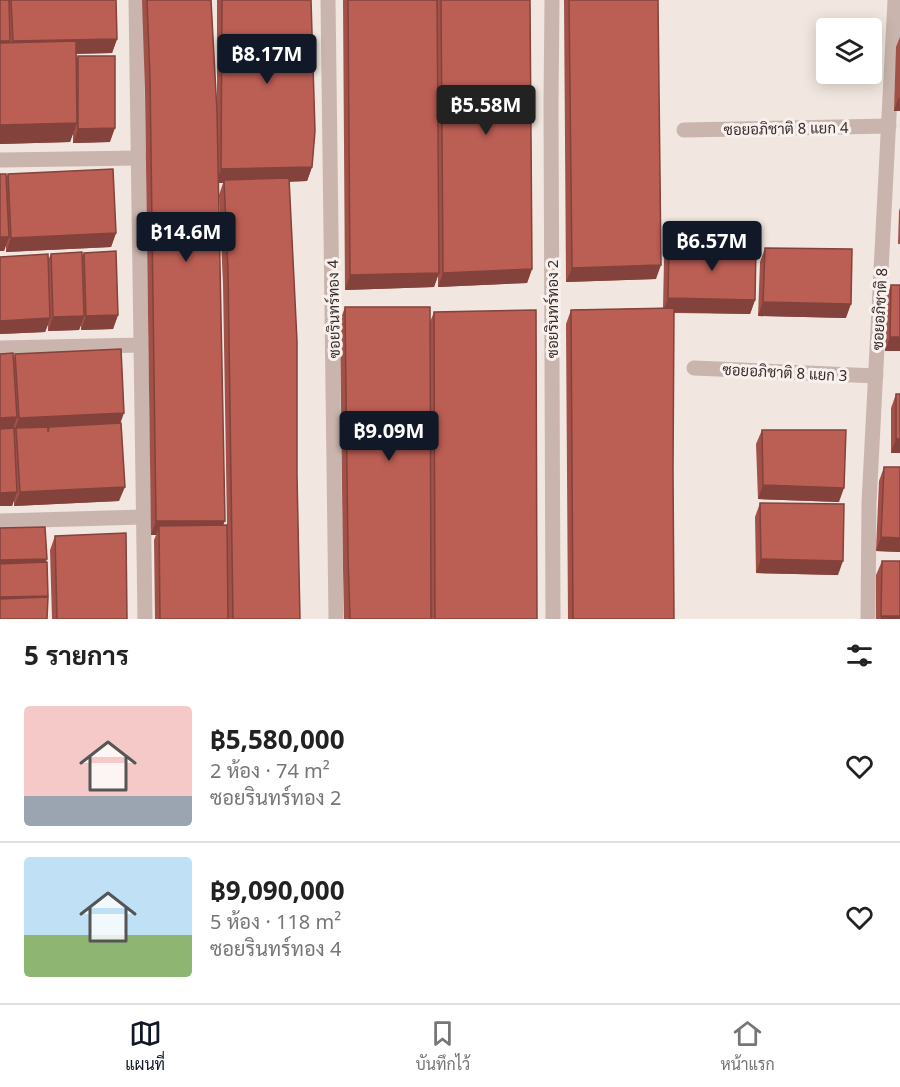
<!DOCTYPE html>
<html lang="th">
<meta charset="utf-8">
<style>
:root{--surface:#fff;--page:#f6f6f6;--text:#222;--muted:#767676;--line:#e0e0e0;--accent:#111827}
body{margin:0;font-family:"Noto Sans",Sarabun,sans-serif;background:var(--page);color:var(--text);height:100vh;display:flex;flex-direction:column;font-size:22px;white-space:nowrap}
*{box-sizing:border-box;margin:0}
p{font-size:20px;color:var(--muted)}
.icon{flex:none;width:33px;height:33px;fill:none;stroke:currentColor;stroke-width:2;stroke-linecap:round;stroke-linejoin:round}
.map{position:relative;height:619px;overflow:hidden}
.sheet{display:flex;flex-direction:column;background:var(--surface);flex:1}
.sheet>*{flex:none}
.tools{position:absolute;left:816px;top:18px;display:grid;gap:12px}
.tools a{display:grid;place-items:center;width:66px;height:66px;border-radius:6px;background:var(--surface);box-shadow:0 3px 15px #0003;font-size:30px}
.price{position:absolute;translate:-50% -51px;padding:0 14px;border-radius:6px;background:var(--accent);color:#fff;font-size:20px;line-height:39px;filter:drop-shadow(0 2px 3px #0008)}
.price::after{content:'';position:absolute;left:50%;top:36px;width:18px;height:14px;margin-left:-9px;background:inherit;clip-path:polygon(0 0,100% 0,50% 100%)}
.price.selected{background:#222;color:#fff}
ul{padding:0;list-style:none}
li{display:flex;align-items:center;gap:18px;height:150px;padding:0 24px}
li+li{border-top:2px solid var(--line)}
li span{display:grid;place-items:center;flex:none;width:168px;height:120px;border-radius:6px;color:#555}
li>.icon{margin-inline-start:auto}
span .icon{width:72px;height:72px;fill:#fffc;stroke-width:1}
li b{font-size:26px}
h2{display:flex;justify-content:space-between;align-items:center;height:72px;padding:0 24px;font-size:26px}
.tab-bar{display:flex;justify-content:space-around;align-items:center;height:84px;border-top:2px solid var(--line);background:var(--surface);font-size:16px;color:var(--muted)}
.tab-bar a{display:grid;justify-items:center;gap:3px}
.tab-bar .selected{color:var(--accent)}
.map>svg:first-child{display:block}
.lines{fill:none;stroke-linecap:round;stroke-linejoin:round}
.minor{stroke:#c9b5ad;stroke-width:15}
.wall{fill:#a15148;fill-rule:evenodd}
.shaded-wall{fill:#83423b}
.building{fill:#bb5e54;stroke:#83423b;stroke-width:1.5}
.labels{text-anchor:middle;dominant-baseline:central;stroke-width:6;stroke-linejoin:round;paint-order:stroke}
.street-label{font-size:15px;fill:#382d2b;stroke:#f9f1ed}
</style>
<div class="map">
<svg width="900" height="619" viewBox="0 0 900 619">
<rect width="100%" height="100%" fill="#f1e7e0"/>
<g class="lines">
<g class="minor">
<polyline points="136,0 145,619"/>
<polyline points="328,0 336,619"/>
<polyline points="552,0 551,103 553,619"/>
<polyline points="684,130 889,126"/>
<polyline points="0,160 139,158"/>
<polyline points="0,348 141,345"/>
<polyline points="694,368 876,376"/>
<polyline points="0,521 144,517"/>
<polyline points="868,619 869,503 895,0"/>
</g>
</g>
<g class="wall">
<polygon points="0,0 116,0 117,39 112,53 76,54 76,60 78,56 110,142 73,143 73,133 70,142 0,144"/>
<path d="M142 0H211L217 110V0H311L312 167 307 181 289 182 297 475 300 619H228L227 535 228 619H155L154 540 156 535H151L145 92ZM218 183H223L219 195 223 284 227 525H223Z"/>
<polygon points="343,0 530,0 532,269 527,283 438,287 438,275 434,287 345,290"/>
<polygon points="564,0 658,0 656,279 566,282"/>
<polygon points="900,37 900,111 894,111 896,47"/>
<polygon points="8,174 116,233 111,247 6,252 6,245 4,251 6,178"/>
<polygon points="900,208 900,244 898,244 899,211"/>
<polygon points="669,245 755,300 750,314 674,313 673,469 674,619 568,619 566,324 571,310 663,308 664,260"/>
<polygon points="765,248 846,318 758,316 760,262"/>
<polygon points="84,253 118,315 113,329 81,330 81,325 79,330 48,331 48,325 45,332 0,334 0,257 48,260 51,254 82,256"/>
<polygon points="891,285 900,285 900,351 885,351 886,299"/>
<polygon points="345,307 430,322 434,312 537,619 344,619 343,569 340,321"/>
<polygon points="0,354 14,358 15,354 120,424 119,501 14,506 14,500 12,506 0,506"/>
<polygon points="896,394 900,453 891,453 891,408"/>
<polygon points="762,430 839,502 758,499 756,444"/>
<polygon points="884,467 900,552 876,551 879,481"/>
<polygon points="760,503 838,575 756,573 755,517"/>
<polygon points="55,536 127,619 52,619 50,550"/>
<polygon points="882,561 900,619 876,619 876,575"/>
</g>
<g class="shaded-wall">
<polygon points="117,39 112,53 8,55 13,41"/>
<polygon points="0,41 10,41 5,55 0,55"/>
<polygon points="899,96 900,111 894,111"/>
<polygon points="77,123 70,142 0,144 0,125"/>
<polygon points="115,128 110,142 73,143 78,129"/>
<polygon points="312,167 307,181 224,183 224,180 223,183 216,183 221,169"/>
<polygon points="116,233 111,247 6,252 11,238"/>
<polygon points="0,237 9,237 4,251 0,251"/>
<polygon points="661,265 656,279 566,282 572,268"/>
<polygon points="532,269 527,283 438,287 443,273"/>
<polygon points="439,273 434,287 345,290 350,275"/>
<polygon points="668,298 755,300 750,314 663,312"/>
<polygon points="763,302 851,304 846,318 758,316"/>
<polygon points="118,315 113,329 81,330 86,316"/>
<polygon points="84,316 79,330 48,331 53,317"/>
<polygon points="50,318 45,332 0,334 0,321"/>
<polygon points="890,337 900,337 900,351 885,351"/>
<polygon points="124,413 119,427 48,430 16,428 14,432 19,418"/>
<polygon points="17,417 12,432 0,432 0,418"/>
<polygon points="896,439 900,439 900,453 891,453"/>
<polygon points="763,485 844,488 839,502 758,499"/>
<polygon points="125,487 119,501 14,506 20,492"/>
<polygon points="17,492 12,506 0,506 0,493"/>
<polygon points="156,521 225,521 219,535 159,526 156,535 151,535"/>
<polygon points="881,537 900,538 900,552 876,551"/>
<polygon points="47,559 42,573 0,574 0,560"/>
<polygon points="761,559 843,561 838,575 756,573"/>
<polygon points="48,596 43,610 0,611 0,597"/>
<rect x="881" y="616" width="19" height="3"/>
</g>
<g class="building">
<polygon points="0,0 9,0 10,41 0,41"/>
<polygon points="11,0 116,0 117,39 13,41"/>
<polygon points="147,0 211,0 217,112 225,521 156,521 150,77"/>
<polygon points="222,0 311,0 315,131 312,167 221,169"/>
<polygon points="348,0 437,0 439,273 350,275"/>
<polygon points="441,0 530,0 532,269 443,273"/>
<polygon points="569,0 658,0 661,265 572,268"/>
<polygon points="76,41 77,123 0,125 0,43"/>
<polygon points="78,56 115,56 115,128 78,129"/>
<polygon points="113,169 116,233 11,238 8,174"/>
<polygon points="0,174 6,174 9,237 0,237"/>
<polygon points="289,178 297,341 297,475 300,619 233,619 228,270 224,180"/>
<polygon points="669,245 756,246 755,300 668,298"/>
<polygon points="765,248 852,249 851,304 763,302"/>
<polygon points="116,251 118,315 86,316 84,253"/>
<polygon points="82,252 84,316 53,317 51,254"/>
<polygon points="48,254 50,318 0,321 0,257"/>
<polygon points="891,285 900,285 900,337 890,337"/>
<polygon points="345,307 430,307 431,619 350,619 348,555"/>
<polygon points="674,308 673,469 674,619 573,619 571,310"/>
<polygon points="536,310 537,619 435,619 434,312"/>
<polygon points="121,349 124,413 19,418 15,354"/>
<polygon points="13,353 17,417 0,418 0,354"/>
<rect x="896" y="394" width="4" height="45"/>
<polygon points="121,423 125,487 20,492 16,428 48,427 48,432 49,427"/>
<polygon points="14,428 17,492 0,493 0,429"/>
<polygon points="762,430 846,430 844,488 763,485"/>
<polygon points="884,467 900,467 900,538 881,537"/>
<polygon points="760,503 844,504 843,561 761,559"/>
<polygon points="227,525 228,619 160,619 159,526"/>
<polygon points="45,527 47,559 0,560 0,528"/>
<polygon points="126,533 127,619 57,619 55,536"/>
<polygon points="882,561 900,561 900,616 881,616"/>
<polygon points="47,562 48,596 0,597 0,564"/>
<polygon points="48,597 47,619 0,619 0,599"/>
</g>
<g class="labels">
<g class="street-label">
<text transform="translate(786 128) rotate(-1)">ซอยอภิชาติ 8 แยก 4</text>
<text transform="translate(333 309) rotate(-91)">ซอยรินทร์ทอง 4</text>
<text transform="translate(552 309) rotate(-90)">ซอยรินทร์ทอง 2</text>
<text transform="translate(879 309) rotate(-87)">ซอยอภิชาติ 8</text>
<text transform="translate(785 372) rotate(3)">ซอยอภิชาติ 8 แยก 3</text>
</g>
</g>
</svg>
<div class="tools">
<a><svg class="icon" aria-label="layers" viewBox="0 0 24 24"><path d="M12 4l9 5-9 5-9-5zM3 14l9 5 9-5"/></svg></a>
</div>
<b class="price" style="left:267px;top:85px">฿8.17M</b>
<b class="price selected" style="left:486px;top:136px">฿5.58M</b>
<b class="price" style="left:186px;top:263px">฿14.6M</b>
<b class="price" style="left:712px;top:272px">฿6.57M</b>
<b class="price" style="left:389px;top:462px">฿9.09M</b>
</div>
<section class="sheet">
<h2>5 รายการ<svg class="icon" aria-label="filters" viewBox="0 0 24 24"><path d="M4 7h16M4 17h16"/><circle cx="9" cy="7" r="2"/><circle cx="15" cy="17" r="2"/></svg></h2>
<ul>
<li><span style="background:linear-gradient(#f6c9c9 75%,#9aa5b1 0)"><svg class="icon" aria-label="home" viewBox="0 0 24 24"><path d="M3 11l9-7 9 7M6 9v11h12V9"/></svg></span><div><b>฿5,580,000</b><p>2 ห้อง · 74 m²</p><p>ซอยรินทร์ทอง 2</p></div><svg class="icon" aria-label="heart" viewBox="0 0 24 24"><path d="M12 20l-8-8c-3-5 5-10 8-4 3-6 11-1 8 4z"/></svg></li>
<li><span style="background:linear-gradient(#bfe0f5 65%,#8fb573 0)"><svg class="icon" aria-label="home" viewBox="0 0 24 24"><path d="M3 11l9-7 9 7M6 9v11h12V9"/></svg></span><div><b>฿9,090,000</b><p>5 ห้อง · 118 m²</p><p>ซอยรินทร์ทอง 4</p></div><svg class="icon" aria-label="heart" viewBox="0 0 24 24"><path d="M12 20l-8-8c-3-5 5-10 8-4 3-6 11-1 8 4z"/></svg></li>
</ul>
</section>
<nav class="tab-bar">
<a class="selected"><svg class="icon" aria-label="map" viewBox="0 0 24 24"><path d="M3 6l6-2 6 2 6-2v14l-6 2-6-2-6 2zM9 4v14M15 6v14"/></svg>แผนที่</a>
<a><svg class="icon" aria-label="saved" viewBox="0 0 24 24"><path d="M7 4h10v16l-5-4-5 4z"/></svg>บันทึกไว้</a>
<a><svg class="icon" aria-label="home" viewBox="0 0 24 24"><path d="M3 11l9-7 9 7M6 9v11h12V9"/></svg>หน้าแรก</a>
</nav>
